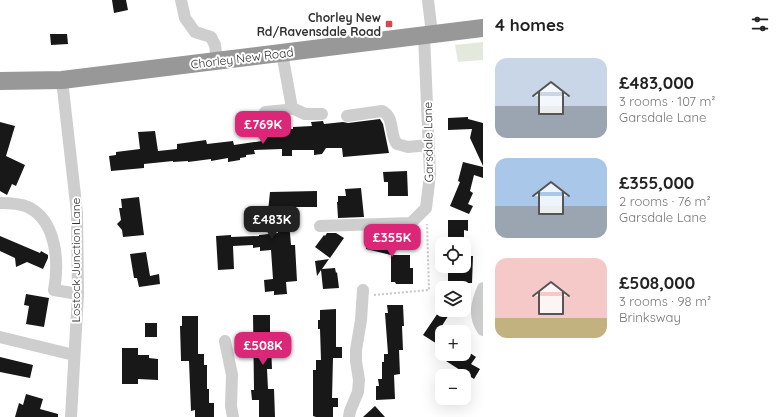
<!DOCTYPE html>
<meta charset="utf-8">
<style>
:root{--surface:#fff;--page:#f6f6f6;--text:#222;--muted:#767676;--accent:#db2777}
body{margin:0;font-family:Quicksand,sans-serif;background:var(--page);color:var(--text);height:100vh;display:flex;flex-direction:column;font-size:15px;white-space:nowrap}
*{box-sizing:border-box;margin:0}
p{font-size:13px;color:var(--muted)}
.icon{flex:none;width:22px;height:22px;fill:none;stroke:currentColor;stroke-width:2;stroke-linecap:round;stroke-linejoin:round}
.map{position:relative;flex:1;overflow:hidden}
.drawer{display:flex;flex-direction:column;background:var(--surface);width:300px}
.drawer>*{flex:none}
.fabs{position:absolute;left:435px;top:237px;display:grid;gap:8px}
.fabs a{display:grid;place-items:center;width:36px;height:36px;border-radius:8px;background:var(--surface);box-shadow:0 4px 16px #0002;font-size:20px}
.price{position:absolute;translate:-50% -34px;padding:0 9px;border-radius:8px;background:var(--accent);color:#fff;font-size:13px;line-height:26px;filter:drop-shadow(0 1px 2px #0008)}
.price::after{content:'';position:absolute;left:50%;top:24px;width:12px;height:9px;margin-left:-6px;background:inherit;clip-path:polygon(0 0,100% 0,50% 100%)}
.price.active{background:#222;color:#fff}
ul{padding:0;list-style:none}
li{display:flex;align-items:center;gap:12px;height:100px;padding:0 12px}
li span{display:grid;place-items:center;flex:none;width:112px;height:80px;border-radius:12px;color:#555}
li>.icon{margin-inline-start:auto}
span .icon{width:48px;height:48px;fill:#fffc;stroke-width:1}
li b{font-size:17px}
h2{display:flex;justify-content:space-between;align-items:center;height:48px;padding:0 12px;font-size:17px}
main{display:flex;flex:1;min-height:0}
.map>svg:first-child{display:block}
.green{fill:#e4e9de}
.building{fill:#181818}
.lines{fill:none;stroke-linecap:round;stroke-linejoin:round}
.path{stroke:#c8c8c8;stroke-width:2;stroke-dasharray:2 2;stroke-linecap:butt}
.minor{stroke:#cecece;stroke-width:12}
.highway{stroke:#989898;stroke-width:18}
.poi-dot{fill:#d4484e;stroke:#fff;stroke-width:1.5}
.labels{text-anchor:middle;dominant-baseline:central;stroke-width:4;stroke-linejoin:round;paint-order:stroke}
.poi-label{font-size:12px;font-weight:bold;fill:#313131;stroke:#fff;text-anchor:end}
.street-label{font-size:12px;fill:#313131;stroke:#fff}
</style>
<main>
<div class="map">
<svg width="483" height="417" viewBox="0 0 483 417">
<rect width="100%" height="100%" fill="#fff"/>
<polygon class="green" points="483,42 483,60 458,62 455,45"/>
<g class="building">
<polygon points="112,0 126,0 128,10 114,13"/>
<polygon points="50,34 67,34 68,44 51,45"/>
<polygon points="468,117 468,119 483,123 483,166 470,138 472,129 448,130 448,118"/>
<polygon points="380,119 383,124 389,153 343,157 342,148 326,148 322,154 314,155 314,150 292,150 292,156 282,156 282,149 254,150 255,154 246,155 246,157 240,158 240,160 228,162 228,158 211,161 211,159 188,162 188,161 173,162 173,161 144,164 144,168 111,171 109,156 116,155 116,152 140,149 138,132 155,131 158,151 177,149 177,144 206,140 207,144 233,141 234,145 262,141 262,131 293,129 293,127 312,126 311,122 323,121 324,124 343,122 348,123"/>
<polygon points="0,122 15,126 6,156 25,165 16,186 12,184 7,195 0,191"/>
<polygon points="463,162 483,167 483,178 474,175 470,191 473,193 468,204 473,206 469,214 450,206 460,182 458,181"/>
<polygon points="407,171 408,196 388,196 388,182 384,182 383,172"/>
<polygon points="361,188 364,217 338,218 337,202 338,202 338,196 346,196 345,189"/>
<polygon points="317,191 317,207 296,207 296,222 289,222 291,245 295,245 297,281 286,282 287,294 274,295 274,291 265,292 264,280 273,279 271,250 260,251 260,247 253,248 253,245 233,246 234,269 218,270 216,236 231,235 231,237 259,236 259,235 278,233 278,211 268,211 270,192"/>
<polygon points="139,197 144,235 123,237 122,230 117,224 121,220 119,208 122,208 121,199"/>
<polygon points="448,220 468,220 468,231 464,230 464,240 448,240"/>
<polygon points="369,232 396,239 392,255 410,255 410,268 413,268 413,284 396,284 395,282 391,282 391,255 366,249"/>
<polygon points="327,233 336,233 344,238 330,258 315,247 324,235 325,236"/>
<polygon points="0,236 40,253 41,251 48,255 48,258 43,269 27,262 16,267 15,258 0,251"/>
<polygon points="146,252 150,276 159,274 160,284 139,287 137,278 134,278 130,254"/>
<polygon points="464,256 473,256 472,283 464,283 464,288 448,288 448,266 464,266"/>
<polygon points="329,259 322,269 335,268 336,273 337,272 339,288 323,289 321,270 317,276 315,261"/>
<polygon points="26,294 49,298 44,327 26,324 29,306 24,305"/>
<polygon points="387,305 403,305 404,326 402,326 403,350 399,350 400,374 394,375 395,399 376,400 376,386 379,386 378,379 382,379 382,362 384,362 384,354 388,354 385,313 388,313"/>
<polygon points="336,309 336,347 342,347 342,358 333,358 332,398 338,398 338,407 333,407 333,417 316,417 313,416 313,370 316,370 316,360 321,360 320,329 318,329 318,320 320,320 320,310"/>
<polygon points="440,310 452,310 438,332 442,335 442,347 423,335"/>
<polygon points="253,315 270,315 270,344 271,344 272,369 267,369 268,389 274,389 275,417 259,417 259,400 252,400 251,390 254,390"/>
<polygon points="182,316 198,316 198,354 204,354 204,365 207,365 207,389 209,389 209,403 214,403 214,417 195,417 195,410 191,411 189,361 181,361 181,359 180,326 182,326"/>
<rect x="145" y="323" width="12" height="14"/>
<polygon points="122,348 138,348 138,355 149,355 149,358 158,359 158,380 138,379 138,384 122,384"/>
<polygon points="464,349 476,357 471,364 480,369 474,379 446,361 450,354 464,354"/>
<polygon points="0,357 33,365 30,378 0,372"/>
<polygon points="26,394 43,399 40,409 58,414 58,417 15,417 19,403 23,405"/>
<polygon points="375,406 385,417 363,417"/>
</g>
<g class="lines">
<polyline class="path" points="374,295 429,290 427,224"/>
<g class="minor">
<polyline points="181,0 185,18 195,32 211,37 215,45 217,61"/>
<polyline points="428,0 432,34"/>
<polyline points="62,80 77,213 78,294 71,417"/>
<polyline points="292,108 305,114 322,114"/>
<polyline points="265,112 287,110 292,108 282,53"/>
<path d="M347 116 382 111C395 117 389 134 397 144L408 147 429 145"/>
<path d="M0 203C9 203 19 203 28 207 57 221 59 263 54 290L78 294"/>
<polyline points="320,226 411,223 426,208 430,175 424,35"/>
<path d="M483 288C477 302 473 316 483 330"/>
<polyline points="0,337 74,355"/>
<polyline points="225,341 232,375 231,406 233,417"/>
<polyline points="349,417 350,411 358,392 359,380 356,361 356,350 361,320 363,290"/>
</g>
<polyline class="highway" points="0,81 62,80 483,28"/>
</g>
<rect class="poi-dot" x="385" y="20" width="8" height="8" rx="2"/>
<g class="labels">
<g class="poi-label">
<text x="381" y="17">Chorley New<tspan x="381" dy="14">Rd/Ravensdale Road</tspan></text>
</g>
<g class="street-label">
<text transform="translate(242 58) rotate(-7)">Chorley New Road</text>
<text transform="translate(428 142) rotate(-91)">Garsdale Lane</text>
<text transform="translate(75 260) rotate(-90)">Lostock Junction Lane</text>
</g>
</g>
</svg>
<div class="fabs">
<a><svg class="icon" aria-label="locate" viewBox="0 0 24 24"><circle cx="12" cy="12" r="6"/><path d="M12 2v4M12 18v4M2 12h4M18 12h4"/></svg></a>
<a><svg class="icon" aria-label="layers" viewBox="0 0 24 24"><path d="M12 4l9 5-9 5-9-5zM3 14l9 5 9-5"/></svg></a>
<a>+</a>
<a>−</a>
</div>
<b class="price" style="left:263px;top:145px">£769K</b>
<b class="price active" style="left:272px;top:240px">£483K</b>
<b class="price" style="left:392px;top:258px">£355K</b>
<b class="price" style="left:263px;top:366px">£508K</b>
</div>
<section class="drawer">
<h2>4 homes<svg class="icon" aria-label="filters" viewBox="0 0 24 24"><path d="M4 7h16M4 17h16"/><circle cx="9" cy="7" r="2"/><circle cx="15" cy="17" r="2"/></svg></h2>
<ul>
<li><span style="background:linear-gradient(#c9d6e8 60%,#9aa5b1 0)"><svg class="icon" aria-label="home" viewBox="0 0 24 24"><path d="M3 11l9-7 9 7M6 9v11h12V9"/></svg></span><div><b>£483,000</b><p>3 rooms · 107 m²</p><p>Garsdale Lane</p></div></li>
<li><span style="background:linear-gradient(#a9c7e8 60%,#9aa5b1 0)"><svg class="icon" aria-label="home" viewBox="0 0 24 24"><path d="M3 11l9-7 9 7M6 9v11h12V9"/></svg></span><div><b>£355,000</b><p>2 rooms · 76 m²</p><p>Garsdale Lane</p></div></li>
<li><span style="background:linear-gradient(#f6c9c9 75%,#c2b280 0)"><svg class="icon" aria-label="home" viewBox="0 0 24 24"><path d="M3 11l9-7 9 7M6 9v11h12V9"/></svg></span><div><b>£508,000</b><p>3 rooms · 98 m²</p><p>Brinksway</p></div></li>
</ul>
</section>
</main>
